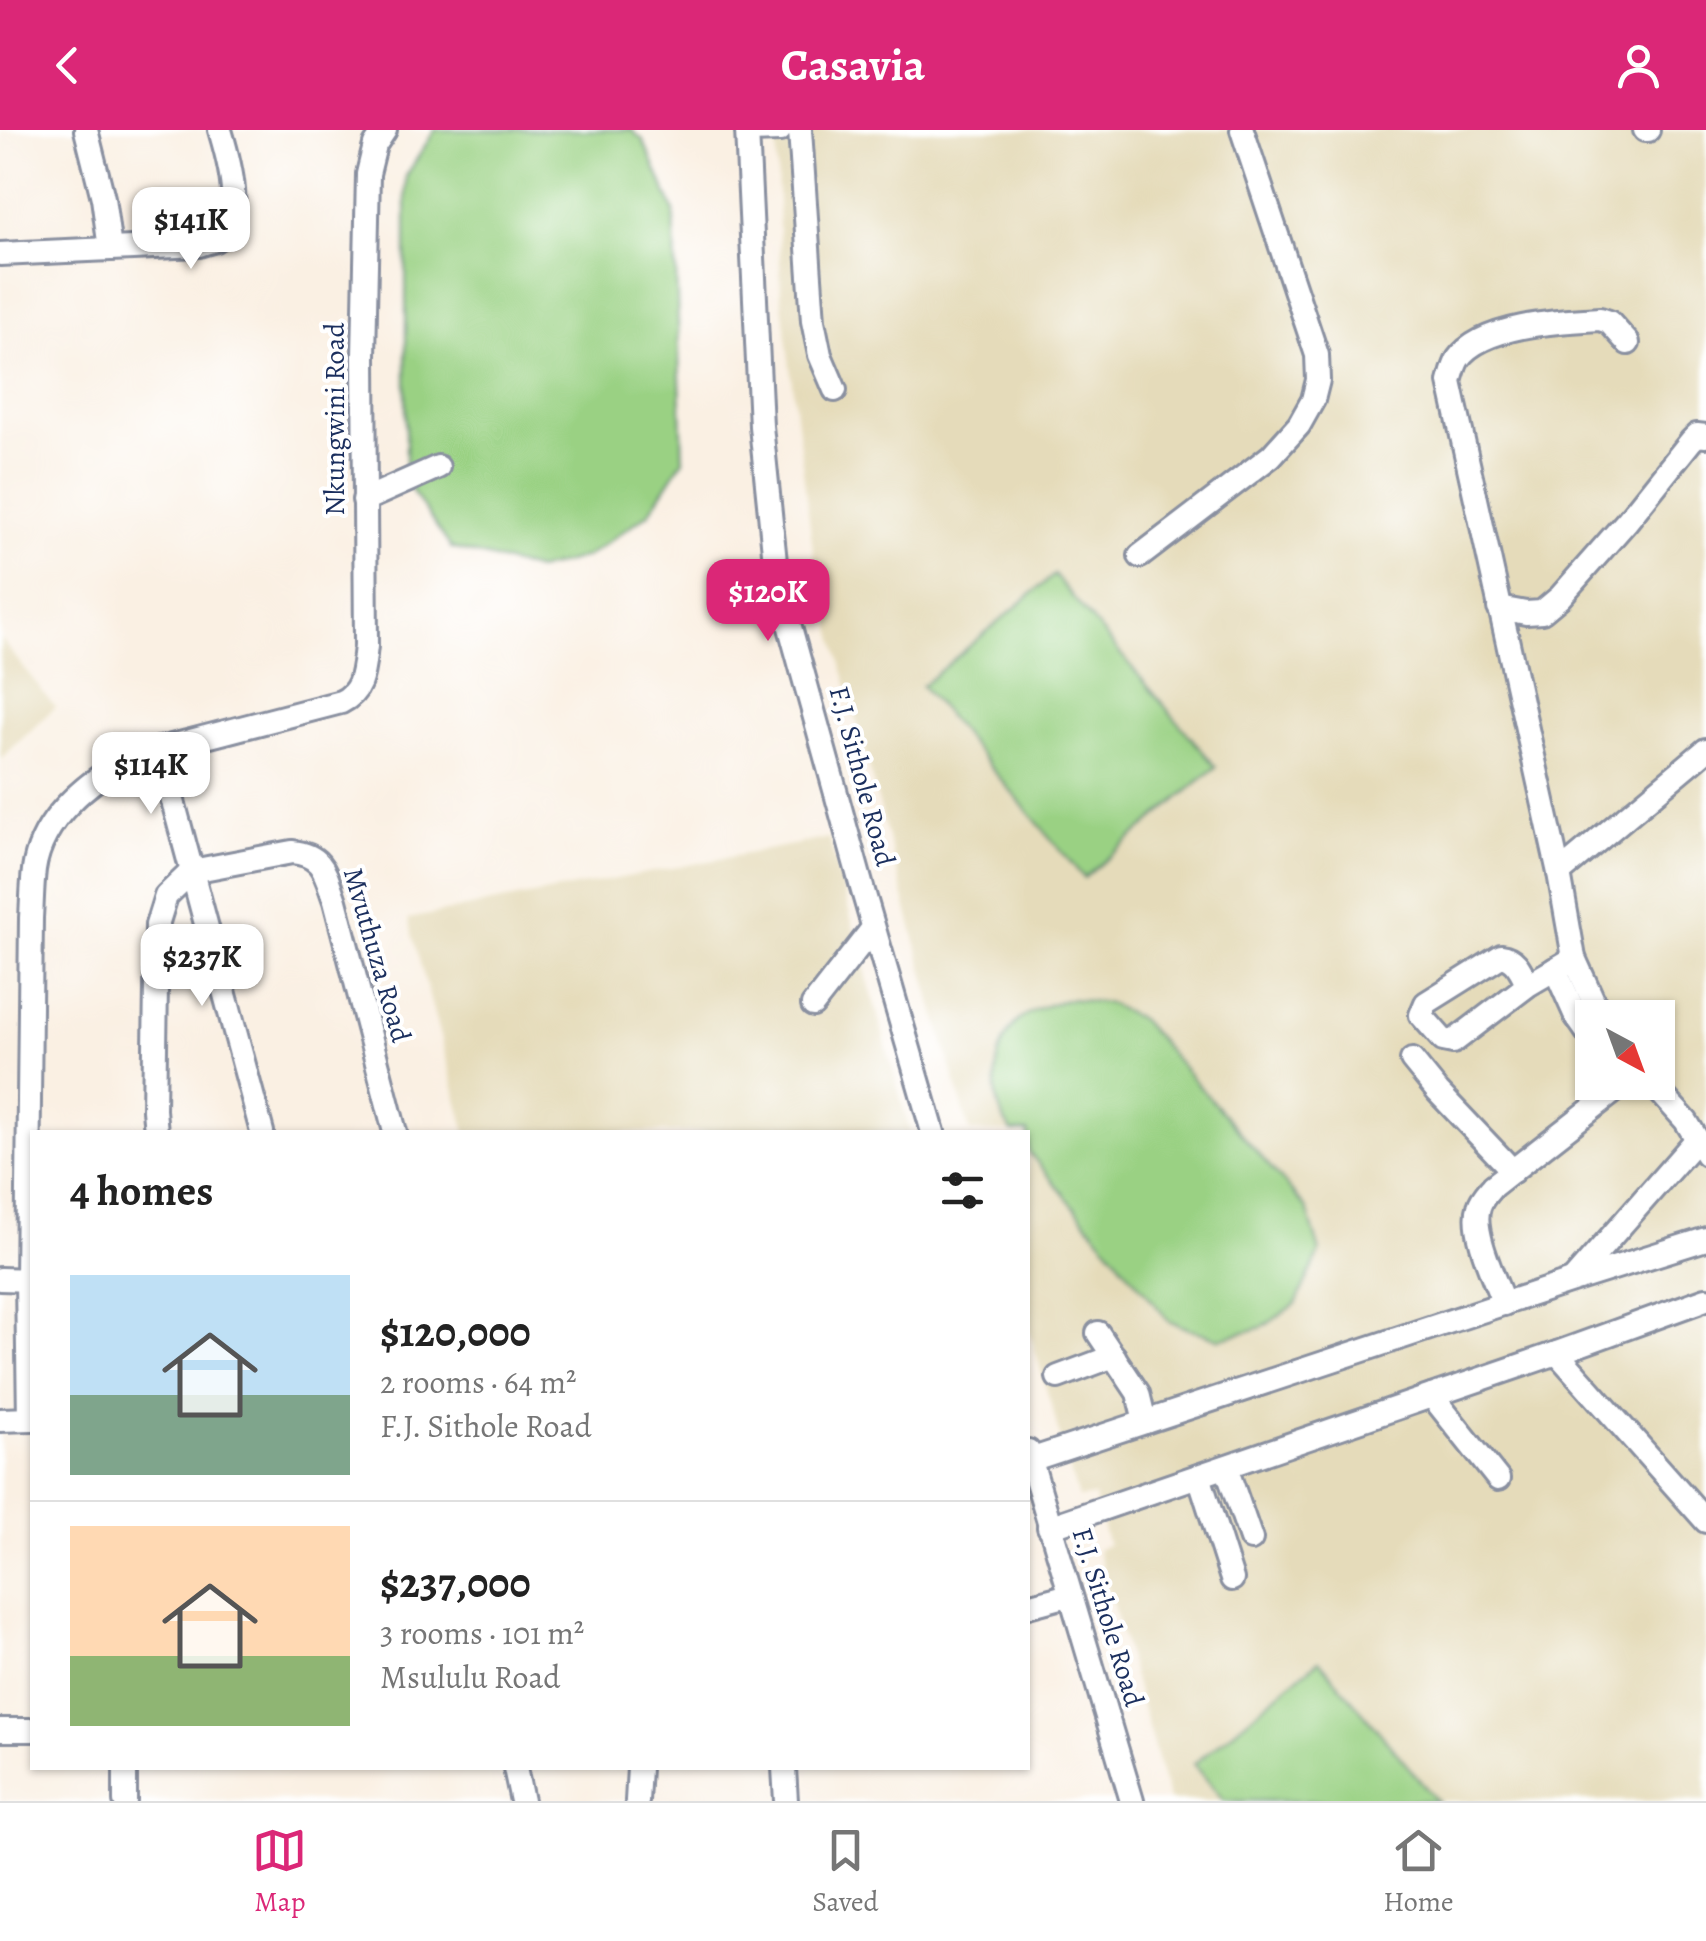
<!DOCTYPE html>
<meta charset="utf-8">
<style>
:root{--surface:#fff;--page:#f2f2f2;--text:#222;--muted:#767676;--line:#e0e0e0;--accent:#db2777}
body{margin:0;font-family:Alegreya,serif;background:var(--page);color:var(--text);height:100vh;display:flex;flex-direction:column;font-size:38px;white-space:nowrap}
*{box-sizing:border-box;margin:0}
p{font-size:32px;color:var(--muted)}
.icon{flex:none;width:55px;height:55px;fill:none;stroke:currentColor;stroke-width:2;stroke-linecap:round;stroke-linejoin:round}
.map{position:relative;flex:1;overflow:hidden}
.panel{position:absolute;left:30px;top:1000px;width:1000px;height:640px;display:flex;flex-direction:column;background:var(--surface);border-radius:0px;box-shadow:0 2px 8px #0004}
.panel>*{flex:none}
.needle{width:65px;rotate:139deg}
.fabs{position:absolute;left:1575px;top:870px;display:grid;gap:20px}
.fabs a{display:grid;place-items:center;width:100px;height:100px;border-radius:0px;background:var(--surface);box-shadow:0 2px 8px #0004;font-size:50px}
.price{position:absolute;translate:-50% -85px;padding:0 22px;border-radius:20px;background:#fff;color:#222;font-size:32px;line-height:65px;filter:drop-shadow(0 2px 5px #0008)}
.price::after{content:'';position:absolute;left:50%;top:60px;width:30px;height:22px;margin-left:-15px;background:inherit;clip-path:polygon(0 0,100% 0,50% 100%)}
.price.current{background:var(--accent);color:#fff}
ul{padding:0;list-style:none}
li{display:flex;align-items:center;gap:30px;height:250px;padding:0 40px}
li+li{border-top:2px solid var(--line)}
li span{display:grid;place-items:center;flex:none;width:280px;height:200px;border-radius:0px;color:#555}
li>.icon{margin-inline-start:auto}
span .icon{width:120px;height:120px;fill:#fffc;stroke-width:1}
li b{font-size:42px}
h2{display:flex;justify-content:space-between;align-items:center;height:120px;padding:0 40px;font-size:42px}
header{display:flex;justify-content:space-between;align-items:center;height:130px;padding:0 40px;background:var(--accent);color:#fff;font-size:45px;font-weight:700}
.menu{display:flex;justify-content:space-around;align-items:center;height:140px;border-top:2px solid var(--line);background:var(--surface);font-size:28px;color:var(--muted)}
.menu a{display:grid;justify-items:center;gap:5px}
.menu .current{color:var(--accent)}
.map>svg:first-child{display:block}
.built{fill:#e5dbba;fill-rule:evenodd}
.green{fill:#9ad183;stroke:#5a8070;stroke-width:2.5}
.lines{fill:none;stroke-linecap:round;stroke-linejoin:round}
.minor-casing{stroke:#8a90a0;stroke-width:28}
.minor{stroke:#fff;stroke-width:22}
.labels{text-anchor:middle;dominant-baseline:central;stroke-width:8;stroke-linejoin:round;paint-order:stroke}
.street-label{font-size:28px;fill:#1b2f5e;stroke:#fff}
</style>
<header><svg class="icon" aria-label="back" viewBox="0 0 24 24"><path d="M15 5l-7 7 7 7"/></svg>Casavia<svg class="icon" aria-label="person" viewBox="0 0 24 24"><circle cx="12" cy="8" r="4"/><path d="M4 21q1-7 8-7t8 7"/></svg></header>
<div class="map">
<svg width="1706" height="1671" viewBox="0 0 1706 1671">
<rect width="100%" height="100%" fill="#fff"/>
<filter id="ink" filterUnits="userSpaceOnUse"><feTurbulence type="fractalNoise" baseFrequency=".01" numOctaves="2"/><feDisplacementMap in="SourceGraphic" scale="20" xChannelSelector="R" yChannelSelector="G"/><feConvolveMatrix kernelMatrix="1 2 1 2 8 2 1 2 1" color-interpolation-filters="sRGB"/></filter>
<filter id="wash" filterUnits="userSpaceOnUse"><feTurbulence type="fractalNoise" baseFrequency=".0048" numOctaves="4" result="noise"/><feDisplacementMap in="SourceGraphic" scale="40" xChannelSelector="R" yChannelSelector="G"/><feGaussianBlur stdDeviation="2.25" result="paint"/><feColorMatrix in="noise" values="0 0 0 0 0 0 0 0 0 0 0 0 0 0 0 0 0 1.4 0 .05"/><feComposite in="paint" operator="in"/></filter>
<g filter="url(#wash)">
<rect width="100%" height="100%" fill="#faf0e3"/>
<g class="built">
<path d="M776 0H1706V1671H1169L1097 1419 1108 1415 1094 1366 1078 1368 1028 1196V1002H970L932 872 815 435 781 166ZM1592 888H1658V952H1592Z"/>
<polygon points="0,508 55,577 0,630"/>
<polygon points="829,708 910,1002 466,1002 408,789"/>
</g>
<g class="green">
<polygon points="435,0 631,0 643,10 674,81 683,330 649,383 586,427 537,440 451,418 406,352 406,46"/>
<polygon points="1054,445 1216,637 1084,748 922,556"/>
<path d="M1071 869 1108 873 1141 890 1307 1079 1320 1122 1296 1174 1263 1197 1219 1209 1170 1192 1028 1021V1002H1012C989 974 991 925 1013 896 1027 880 1051 873 1071 869Z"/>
<polygon points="1319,1530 1437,1671 1224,1671 1194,1634"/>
</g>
</g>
<g filter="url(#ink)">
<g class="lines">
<g class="minor-casing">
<g id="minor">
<polyline points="86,0 103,68 110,119"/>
<polyline points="747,0 761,296 775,432 788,490 863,761 933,1002"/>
<polyline points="800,0 813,191 820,225 835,260"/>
<polyline points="1645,0 1648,0"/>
<polyline points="747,1 780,0"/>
<path d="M0 124 199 115C204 113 210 112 215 110 248 92 228 27 220 0"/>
<polyline points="364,370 438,337"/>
<polyline points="1140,426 1271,326 1299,295 1313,270 1318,250 1317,225 1242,0"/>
<polyline points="1499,478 1526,483 1542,482 1560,467 1627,391 1691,311 1697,305 1706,306"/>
<polyline points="159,619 262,1002"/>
<polyline points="1559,743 1706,620"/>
<polyline points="1555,839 1576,886 1592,909"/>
<path d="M1528 855C1521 842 1517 828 1501 826L1426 873 1421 885 1443 910 1453 912 1528 855 1574 828"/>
<polyline points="813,875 873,798"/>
<path d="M1601 888 1574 828 1559 743 1450 252C1452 245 1454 236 1458 229 1482 194 1562 191 1600 189L1609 192 1628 213"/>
<polyline points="1412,930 1438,962 1513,1041"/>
<polyline points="1651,952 1686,991 1706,1024"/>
<path d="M156 1002 154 980 157 795 166 766 192 741 292 722C324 725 325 744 335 771L395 1002"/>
<polyline points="0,1149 32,1150"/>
<polyline points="1574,1149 1697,1009"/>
<path d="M1504 1174C1495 1150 1471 1101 1479 1077 1481 1069 1488 1062 1493 1056L1626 952"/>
<polyline points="1098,1203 1138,1263 1145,1292"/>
<polyline points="1557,1223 1706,1391"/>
<polyline points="1058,1247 1114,1226"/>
<polyline points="1432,1266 1498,1349"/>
<path d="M29 1289 27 1150 31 788C32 772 32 756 34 740 41 688 90 650 133 626L341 572C364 561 363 539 366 516L364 226 368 44 375 15 385 0"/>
<polyline points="0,1290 32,1289"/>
<polyline points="1028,1321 1132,1671"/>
<polyline points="1030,1330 1572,1151 1706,1109"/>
<polyline points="1226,1337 1251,1409"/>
<polyline points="1199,1346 1232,1449"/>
<polyline points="1049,1397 1557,1223 1706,1169"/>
<polyline points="1028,1476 1069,1465"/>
<polyline points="0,1600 32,1600"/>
<polyline points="125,1638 125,1671"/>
<polyline points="515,1638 522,1671"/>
<polyline points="784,1638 786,1671"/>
<polyline points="637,1671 639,1638"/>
</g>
</g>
<use href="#minor" class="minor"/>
</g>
</g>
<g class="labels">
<g class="street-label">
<text transform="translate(335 289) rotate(-90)">Nkungwini Road</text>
<text transform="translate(862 646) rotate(75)">F.J. Sithole Road</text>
<text transform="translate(377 825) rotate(74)">Mvuthuza Road</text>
<text transform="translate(1108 1487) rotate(73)">F.J. Sithole Road</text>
</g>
</g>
</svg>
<div class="fabs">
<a><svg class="needle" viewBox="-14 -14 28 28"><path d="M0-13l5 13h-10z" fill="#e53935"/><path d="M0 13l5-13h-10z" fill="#767676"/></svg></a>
</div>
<b class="price" style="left:191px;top:142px">$141K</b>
<b class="price current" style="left:768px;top:514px">$120K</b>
<b class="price" style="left:151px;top:687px">$114K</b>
<b class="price" style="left:202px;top:879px">$237K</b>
<section class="panel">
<h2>4 homes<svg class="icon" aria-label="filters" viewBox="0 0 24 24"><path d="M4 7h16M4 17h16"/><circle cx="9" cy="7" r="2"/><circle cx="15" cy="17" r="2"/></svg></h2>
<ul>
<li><span style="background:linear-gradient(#bfe0f5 60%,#7fa58c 0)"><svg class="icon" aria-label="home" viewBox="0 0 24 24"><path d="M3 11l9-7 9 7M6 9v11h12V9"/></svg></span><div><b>$120,000</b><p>2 rooms · 64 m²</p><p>F.J. Sithole Road</p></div></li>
<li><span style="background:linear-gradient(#ffd9b3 65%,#8fb573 0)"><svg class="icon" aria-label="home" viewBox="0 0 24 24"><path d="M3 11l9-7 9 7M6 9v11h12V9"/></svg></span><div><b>$237,000</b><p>3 rooms · 101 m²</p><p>Msululu Road</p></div></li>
</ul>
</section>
</div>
<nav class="menu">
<a class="current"><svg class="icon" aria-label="map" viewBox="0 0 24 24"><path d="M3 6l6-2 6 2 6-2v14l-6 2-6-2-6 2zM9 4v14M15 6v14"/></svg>Map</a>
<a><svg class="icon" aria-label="saved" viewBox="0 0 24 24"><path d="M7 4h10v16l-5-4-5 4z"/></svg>Saved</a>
<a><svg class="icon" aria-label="home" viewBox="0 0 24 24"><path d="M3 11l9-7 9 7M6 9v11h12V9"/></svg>Home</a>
</nav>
